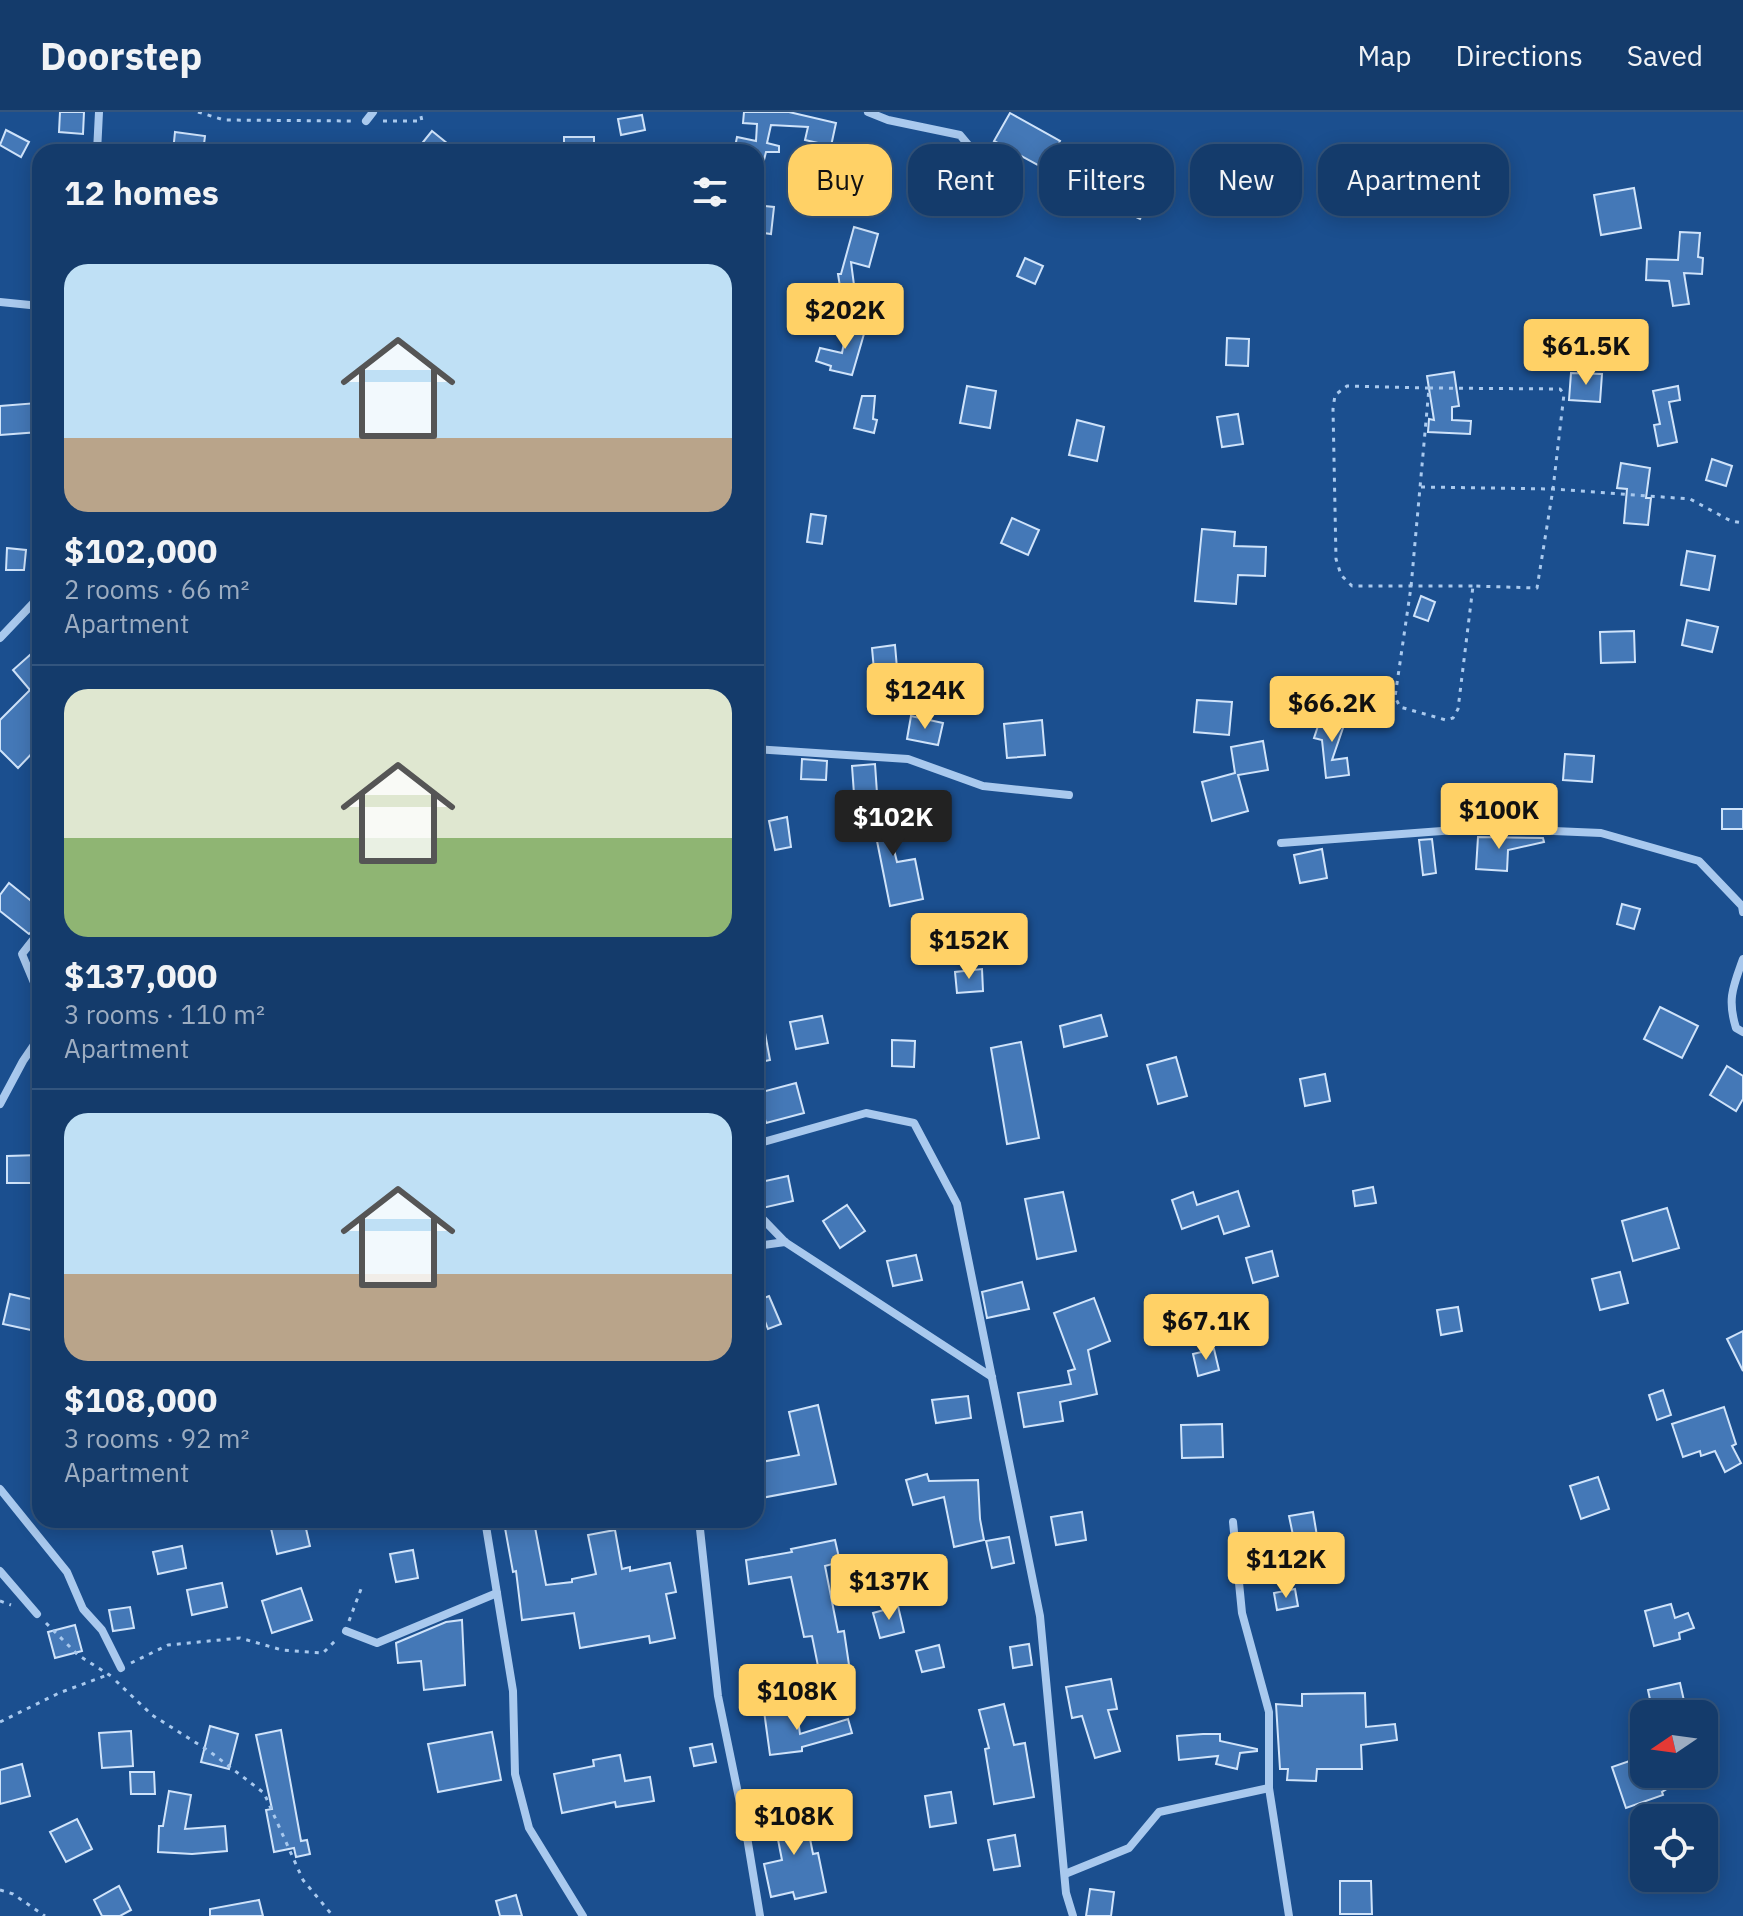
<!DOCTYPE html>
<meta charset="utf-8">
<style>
:root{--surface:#143b6b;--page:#214673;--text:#f1f3f6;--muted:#9dadc1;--line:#33557e;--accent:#ffd166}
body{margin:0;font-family:"IBM Plex Sans",sans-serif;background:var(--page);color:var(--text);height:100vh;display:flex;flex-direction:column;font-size:30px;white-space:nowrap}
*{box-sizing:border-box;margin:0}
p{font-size:26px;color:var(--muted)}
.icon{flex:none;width:44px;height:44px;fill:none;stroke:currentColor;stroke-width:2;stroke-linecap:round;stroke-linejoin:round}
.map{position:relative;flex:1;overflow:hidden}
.details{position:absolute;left:32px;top:32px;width:732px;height:1384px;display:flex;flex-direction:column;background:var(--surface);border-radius:24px;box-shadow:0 4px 20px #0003,0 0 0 2px var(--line)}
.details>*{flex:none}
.guide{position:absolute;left:788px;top:32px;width:760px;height:72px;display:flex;gap:16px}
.needle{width:52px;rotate:257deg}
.fabs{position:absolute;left:1630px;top:1588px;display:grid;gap:16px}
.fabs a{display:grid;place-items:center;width:88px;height:88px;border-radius:16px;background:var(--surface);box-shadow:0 4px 20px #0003,0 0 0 2px var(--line);font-size:40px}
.price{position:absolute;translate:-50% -68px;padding:0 18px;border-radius:8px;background:var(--accent);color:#111;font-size:26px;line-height:52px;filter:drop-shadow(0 2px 4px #0008)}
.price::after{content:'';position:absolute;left:50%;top:48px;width:24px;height:18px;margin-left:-12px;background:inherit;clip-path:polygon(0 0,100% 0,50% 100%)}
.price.current{background:#222;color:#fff}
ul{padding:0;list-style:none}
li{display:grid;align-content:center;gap:16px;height:424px;padding:0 32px}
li+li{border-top:2px solid var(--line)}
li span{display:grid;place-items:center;height:248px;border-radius:24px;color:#555}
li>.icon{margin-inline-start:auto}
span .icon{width:144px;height:144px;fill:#fffc;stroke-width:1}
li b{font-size:34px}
h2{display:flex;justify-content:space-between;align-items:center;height:96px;padding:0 32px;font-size:34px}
.pill{padding:0 28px;border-radius:24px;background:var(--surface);box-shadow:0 4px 20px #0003,0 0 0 2px var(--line);font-size:28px;line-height:72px}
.pill.current{background:var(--accent);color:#111}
header{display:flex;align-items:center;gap:48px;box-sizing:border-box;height:112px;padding:0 40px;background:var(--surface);border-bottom:2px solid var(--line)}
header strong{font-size:38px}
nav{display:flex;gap:44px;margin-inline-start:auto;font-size:28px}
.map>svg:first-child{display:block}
.building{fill:#4478b7;stroke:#cfe3fa;stroke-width:2}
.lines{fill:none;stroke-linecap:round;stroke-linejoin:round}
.path{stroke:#a9c9ee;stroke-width:3;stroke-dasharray:4 6;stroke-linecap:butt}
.street{stroke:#a9c9ee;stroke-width:8}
</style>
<header>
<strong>Doorstep</strong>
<nav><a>Map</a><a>Directions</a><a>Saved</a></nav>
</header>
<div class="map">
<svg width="1743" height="1804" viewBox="0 0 1743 1804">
<rect width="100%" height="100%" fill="#1b4f8f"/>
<g class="building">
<polygon points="60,0 84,0 83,22 59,20"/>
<polygon points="744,0 789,0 836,11 831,34 805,28 808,15 771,13 767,31 779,34 779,40 766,40 763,52 756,51 756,40 734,40 737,25 756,29 757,12 743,11"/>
<polygon points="1010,1 1060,29 1045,57 994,29"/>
<polygon points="642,3 645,18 621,23 618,7"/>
<polygon points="6,18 29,30 21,45 0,33"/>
<polygon points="432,19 458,40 415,40"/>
<polygon points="175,20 205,24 203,40 173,40"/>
<rect x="564" y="25" width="30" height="15"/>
<polygon points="937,32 963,46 946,77 921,64"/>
<polygon points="1117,60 1154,78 1140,107 1103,89"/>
<polygon points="1634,76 1641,116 1601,123 1594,83"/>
<polygon points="756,93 774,95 771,122 756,120"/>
<polygon points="854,115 878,122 869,155 851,150 854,173 840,175 838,162 841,162"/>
<polygon points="1680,120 1700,121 1698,145 1703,146 1702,162 1684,161 1689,192 1673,194 1669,169 1646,168 1647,147 1678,148"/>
<polygon points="1025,146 1043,154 1035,172 1017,164"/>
<polygon points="848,211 866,215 852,263 830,258 831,254 816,249 820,236 842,241"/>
<polygon points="1227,226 1249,227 1248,254 1226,253"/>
<polygon points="1454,260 1459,294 1452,295 1452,308 1471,309 1470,322 1428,320 1429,307 1434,308 1427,264"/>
<polygon points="1571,261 1602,262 1600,290 1569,288"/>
<polygon points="967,274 996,279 990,316 960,311"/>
<polygon points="1678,274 1680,288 1669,290 1677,330 1658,334 1654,313 1660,312 1653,279"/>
<polygon points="862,284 875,284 873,307 877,308 874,321 854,316"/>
<polygon points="37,291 39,320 0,323 0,294"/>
<polygon points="1238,302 1243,332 1222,335 1217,305"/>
<polygon points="1077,308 1104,315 1097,349 1069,343"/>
<polygon points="1712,347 1732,354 1726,374 1706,368"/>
<polygon points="1621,351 1650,356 1646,386 1651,386 1648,413 1624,411 1627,377 1617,376"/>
<polygon points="811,402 826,404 822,432 807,430"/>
<polygon points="1012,406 1039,418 1028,443 1001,431"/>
<polygon points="1202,417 1235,420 1234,434 1266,435 1265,464 1238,463 1236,492 1195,489"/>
<polygon points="7,436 26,438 24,458 6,458"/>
<polygon points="1687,439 1715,444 1709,478 1681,473"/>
<polygon points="1421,484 1435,490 1428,509 1414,504"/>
<polygon points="1687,508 1718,515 1712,540 1682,533"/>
<polygon points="1634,519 1635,550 1601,551 1600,520"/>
<polygon points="895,533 897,556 874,558 872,536"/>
<polygon points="40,534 40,633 18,656 0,638 0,608 30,578 13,558"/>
<polygon points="1197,588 1232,590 1229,623 1194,620"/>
<polygon points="1323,599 1346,607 1332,648 1347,646 1349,663 1326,666 1322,628 1314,626"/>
<polygon points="911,604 943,611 938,633 907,627"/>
<polygon points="1042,608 1045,643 1007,646 1004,612"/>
<polygon points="1263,629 1268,658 1238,663 1248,699 1212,709 1202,670 1235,661 1231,635"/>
<polygon points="1565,642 1594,644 1592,670 1563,668"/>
<polygon points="802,647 827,649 826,668 801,667"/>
<polygon points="875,652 877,681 854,682 852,654"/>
<polygon points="891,688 892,705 886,705 897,750 915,747 923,787 890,794 877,729 870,706 867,706 866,690"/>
<rect x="1722" y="697" width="21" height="20"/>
<polygon points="787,705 791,735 775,738 769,709"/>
<polygon points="1478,725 1543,726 1544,730 1508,738 1507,759 1476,757"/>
<polygon points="1432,727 1436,761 1423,763 1419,728"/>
<polygon points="1322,737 1327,766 1300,771 1294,743"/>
<polygon points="9,771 40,796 40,812 29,822 0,799 0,783"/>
<polygon points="1622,792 1640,797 1634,817 1617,812"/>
<polygon points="982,857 983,879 957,881 955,860"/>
<polygon points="1660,895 1698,914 1682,946 1644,927"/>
<polygon points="1101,903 1107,924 1064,935 1060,914"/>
<polygon points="822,904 828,931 796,937 790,910"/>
<polygon points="756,910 763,910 770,948 756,951"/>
<polygon points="892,928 915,929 914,955 892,954"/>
<polygon points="1021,930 1039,1026 1007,1032 991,936"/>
<polygon points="1176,945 1187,984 1158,992 1147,953"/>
<polygon points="1727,954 1743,964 1743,987 1736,999 1710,983"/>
<polygon points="1325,962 1330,989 1305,994 1300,967"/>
<polygon points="796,971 804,1001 766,1011 758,981"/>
<polygon points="40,1043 40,1071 7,1071 7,1044"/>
<polygon points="788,1064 793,1089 762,1096 756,1071"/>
<polygon points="1373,1075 1376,1091 1355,1094 1353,1079"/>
<polygon points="1238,1079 1249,1114 1224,1122 1218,1104 1182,1117 1172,1088 1193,1080 1197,1093"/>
<polygon points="1063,1080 1076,1139 1037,1147 1025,1087"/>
<polygon points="847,1093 865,1119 840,1136 823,1109"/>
<polygon points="1667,1096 1679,1136 1633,1149 1622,1109"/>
<polygon points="1272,1139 1278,1164 1253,1171 1246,1146"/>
<polygon points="916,1143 922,1168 893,1174 887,1149"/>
<polygon points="1620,1160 1628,1191 1600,1198 1592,1167"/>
<polygon points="1022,1170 1029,1197 987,1206 982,1180"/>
<polygon points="10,1182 40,1189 40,1220 3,1212"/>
<polygon points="769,1184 781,1212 768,1217 757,1189"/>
<polygon points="1094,1186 1110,1229 1088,1238 1097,1282 1060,1290 1063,1309 1024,1315 1018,1281 1071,1272 1068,1259 1075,1257 1054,1201"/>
<polygon points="1226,1192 1232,1225 1201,1231 1195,1198"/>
<polygon points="1458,1195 1462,1219 1441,1223 1437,1198"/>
<polygon points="1743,1219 1743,1259 1727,1227"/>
<polygon points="1214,1237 1219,1258 1198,1264 1193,1242"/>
<polygon points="1663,1278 1671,1303 1657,1308 1649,1283"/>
<polygon points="968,1284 971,1306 936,1311 932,1288"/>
<polygon points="818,1293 836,1372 756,1387 756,1351 799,1343 789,1300"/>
<polygon points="1724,1295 1736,1332 1732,1334 1741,1351 1725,1360 1715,1339 1701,1344 1700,1339 1683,1345 1672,1312"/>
<polygon points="1222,1312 1223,1345 1182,1346 1181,1313"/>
<polygon points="927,1362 929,1369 978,1368 980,1407 984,1428 954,1435 944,1385 913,1393 906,1368"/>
<polygon points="1598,1365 1609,1397 1581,1407 1570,1374"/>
<polygon points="1082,1400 1086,1428 1056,1433 1051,1405"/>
<polygon points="1313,1400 1317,1424 1294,1428 1289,1404"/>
<polygon points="269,1408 304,1408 310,1434 277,1442"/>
<polygon points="534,1410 546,1473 572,1470 572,1467 596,1462 588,1423 615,1418 622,1457 630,1455 630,1459 670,1451 676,1480 666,1482 675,1526 650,1531 649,1524 580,1536 574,1501 522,1508 516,1459 513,1460 505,1416"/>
<polygon points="1009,1425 1014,1451 992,1456 986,1429"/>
<polygon points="835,1428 840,1450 825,1454 838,1520 844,1519 853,1580 811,1588 805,1557 818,1554 812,1524 804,1525 791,1465 749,1472 746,1448 792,1440 791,1437"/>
<polygon points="182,1434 186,1456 158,1462 153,1440"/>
<polygon points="413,1438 418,1466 396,1470 390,1442"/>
<polygon points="222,1471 227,1495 192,1503 187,1478"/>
<polygon points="301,1476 312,1508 272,1521 262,1489"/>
<polygon points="1295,1477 1298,1494 1277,1498 1274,1481"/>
<polygon points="1671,1492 1675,1506 1688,1501 1694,1516 1679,1521 1680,1527 1654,1534 1645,1499"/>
<polygon points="898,1494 904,1520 880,1526 873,1501"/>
<polygon points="130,1495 134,1516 113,1519 109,1498"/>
<polygon points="462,1508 465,1573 424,1578 421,1549 398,1551 396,1531 446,1510"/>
<polygon points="75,1513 82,1539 55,1546 48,1520"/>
<polygon points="1029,1532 1032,1553 1013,1556 1010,1535"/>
<polygon points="939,1533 944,1555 922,1560 916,1539"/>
<polygon points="1111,1567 1117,1597 1108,1598 1120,1639 1095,1646 1082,1604 1072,1606 1066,1575"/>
<polygon points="1680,1571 1687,1602 1653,1602 1648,1578"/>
<polygon points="1365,1581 1366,1615 1395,1612 1397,1628 1361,1633 1362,1657 1317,1657 1316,1669 1287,1668 1288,1657 1280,1657 1276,1592 1302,1594 1302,1582"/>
<polygon points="1004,1592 1014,1633 1025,1631 1034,1685 994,1692 985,1637 989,1636 979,1598"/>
<polygon points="796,1594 800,1622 848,1607 852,1621 802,1635 802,1639 770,1643 764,1599"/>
<polygon points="210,1614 238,1622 229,1657 201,1650"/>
<polygon points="281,1618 301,1729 307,1728 310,1742 296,1745 294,1736 274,1740 266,1698 272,1697 256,1623"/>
<polygon points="131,1619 133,1654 102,1656 99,1621"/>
<polygon points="492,1620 501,1668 438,1680 428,1632"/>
<polygon points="1203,1622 1220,1622 1220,1629 1257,1637 1257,1639 1240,1641 1237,1657 1216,1652 1218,1644 1179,1648 1177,1624"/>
<polygon points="712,1632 716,1650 694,1654 690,1636"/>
<polygon points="620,1643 625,1669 650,1665 654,1689 616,1695 615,1690 562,1701 554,1662 594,1654 593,1648"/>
<polygon points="1644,1644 1644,1662 1691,1662 1662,1680 1663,1683 1626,1696 1612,1655"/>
<polygon points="22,1652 30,1684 0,1692 0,1658"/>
<polygon points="130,1660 154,1660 155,1682 131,1682"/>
<polygon points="169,1679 191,1683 185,1717 225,1714 227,1739 192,1742 158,1740 159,1714 163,1714"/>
<polygon points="951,1680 956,1711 930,1715 925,1684"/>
<polygon points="803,1691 813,1742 818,1741 826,1780 795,1787 793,1780 771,1785 764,1752 782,1748 772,1697"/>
<polygon points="77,1707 92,1737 66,1750 50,1720"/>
<polygon points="1015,1723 1020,1754 994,1758 988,1728"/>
<polygon points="1340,1769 1371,1769 1372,1802 1340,1802"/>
<polygon points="119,1774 131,1798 120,1804 102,1804 94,1788"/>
<polygon points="1090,1777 1114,1780 1111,1804 1086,1804"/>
<polygon points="516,1783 522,1804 500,1804 496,1789"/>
<polygon points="259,1788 263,1804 210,1804 210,1797"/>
</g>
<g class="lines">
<g class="path">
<polyline points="198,0 224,8 355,9"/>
<polyline points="383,9 422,9 420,0"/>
<polygon points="1429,276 1560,277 1564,282 1553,377 1537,476 1473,474 1458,597 1453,606 1446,608 1400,595 1395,585 1411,475"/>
<polyline points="1429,276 1347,274 1335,283 1333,297 1336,447 1341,463 1352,474 1473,474"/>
<polyline points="1421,375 1553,377 1690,387 1731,409 1743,411"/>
<polyline points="0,1489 11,1493"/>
<polyline points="349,1509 361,1477"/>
<polyline points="46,1511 78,1543 111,1564"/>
<polyline points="131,1551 168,1533 240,1526 282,1538 323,1541 336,1528"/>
<polyline points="116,1569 152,1603 209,1639 264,1681 303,1768 333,1804"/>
<polyline points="0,1610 59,1581 110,1562"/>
<polyline points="0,1778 13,1782 45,1804"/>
</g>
<g class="street">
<polyline points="868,0 888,8 960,23 981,48"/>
<polyline points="366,9 373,0"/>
<polyline points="97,40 99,0"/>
<polyline points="0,190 40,194"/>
<polyline points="0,526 40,484"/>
<polyline points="756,637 908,647 983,674 1069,683"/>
<polyline points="1281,731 1482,716 1601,721 1699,749 1742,794 1743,800"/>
<polyline points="40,819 22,842 40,885"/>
<path d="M1743 847C1733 875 1727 887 1736 916L1743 920"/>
<polyline points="0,992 23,949 40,924"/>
<polyline points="756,1032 866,1001 914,1011 957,1092 1040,1504 1066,1781 1073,1804"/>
<polyline points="756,1100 785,1130 992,1265"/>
<polyline points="756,1134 785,1130"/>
<polyline points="0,1377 67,1460 83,1497 102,1518 121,1556"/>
<polyline points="485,1408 513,1579 515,1662 529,1716 583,1804"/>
<polyline points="699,1408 718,1584 747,1725 760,1804"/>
<polyline points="1233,1410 1242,1501 1269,1600 1269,1676 1289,1804"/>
<polyline points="0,1459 37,1502"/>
<polyline points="346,1519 377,1531 497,1481"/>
<polyline points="1065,1762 1129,1736 1159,1700 1269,1676"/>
</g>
</g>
</svg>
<div class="fabs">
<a><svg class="needle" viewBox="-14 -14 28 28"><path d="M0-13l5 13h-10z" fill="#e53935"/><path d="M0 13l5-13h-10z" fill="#9dadc1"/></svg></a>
<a><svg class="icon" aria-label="locate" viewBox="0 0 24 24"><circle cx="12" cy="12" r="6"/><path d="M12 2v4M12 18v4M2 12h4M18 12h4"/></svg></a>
</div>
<b class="price" style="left:845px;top:239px">$202K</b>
<b class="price" style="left:1586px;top:275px">$61.5K</b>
<b class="price" style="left:925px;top:619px">$124K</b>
<b class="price" style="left:1332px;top:632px">$66.2K</b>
<b class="price" style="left:1499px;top:739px">$100K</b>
<b class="price current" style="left:893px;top:746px">$102K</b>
<b class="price" style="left:969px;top:869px">$152K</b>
<b class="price" style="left:1206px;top:1250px">$67.1K</b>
<b class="price" style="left:1286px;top:1488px">$112K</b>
<b class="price" style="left:889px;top:1510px">$137K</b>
<b class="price" style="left:797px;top:1620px">$108K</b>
<b class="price" style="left:794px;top:1745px">$108K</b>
<div class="guide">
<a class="pill current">Buy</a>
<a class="pill">Rent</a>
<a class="pill">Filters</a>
<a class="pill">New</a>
<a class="pill">Apartment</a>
</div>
<section class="details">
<h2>12 homes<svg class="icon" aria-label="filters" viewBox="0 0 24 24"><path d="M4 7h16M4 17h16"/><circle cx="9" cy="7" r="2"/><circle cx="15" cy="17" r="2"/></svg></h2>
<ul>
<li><span style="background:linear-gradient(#bfe0f5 70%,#b9a48a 0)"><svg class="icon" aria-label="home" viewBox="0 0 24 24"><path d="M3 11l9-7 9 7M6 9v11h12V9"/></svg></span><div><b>$102,000</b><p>2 rooms · 66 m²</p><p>Apartment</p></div></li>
<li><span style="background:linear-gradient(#dfe7d0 60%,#8fb573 0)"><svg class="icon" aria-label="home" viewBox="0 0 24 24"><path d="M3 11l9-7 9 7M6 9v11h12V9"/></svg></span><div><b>$137,000</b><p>3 rooms · 110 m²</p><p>Apartment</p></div></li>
<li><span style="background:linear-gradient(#bfe0f5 65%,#b9a48a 0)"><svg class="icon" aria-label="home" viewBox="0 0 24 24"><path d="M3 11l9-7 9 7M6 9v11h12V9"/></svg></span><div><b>$108,000</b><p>3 rooms · 92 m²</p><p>Apartment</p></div></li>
</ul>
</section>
</div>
